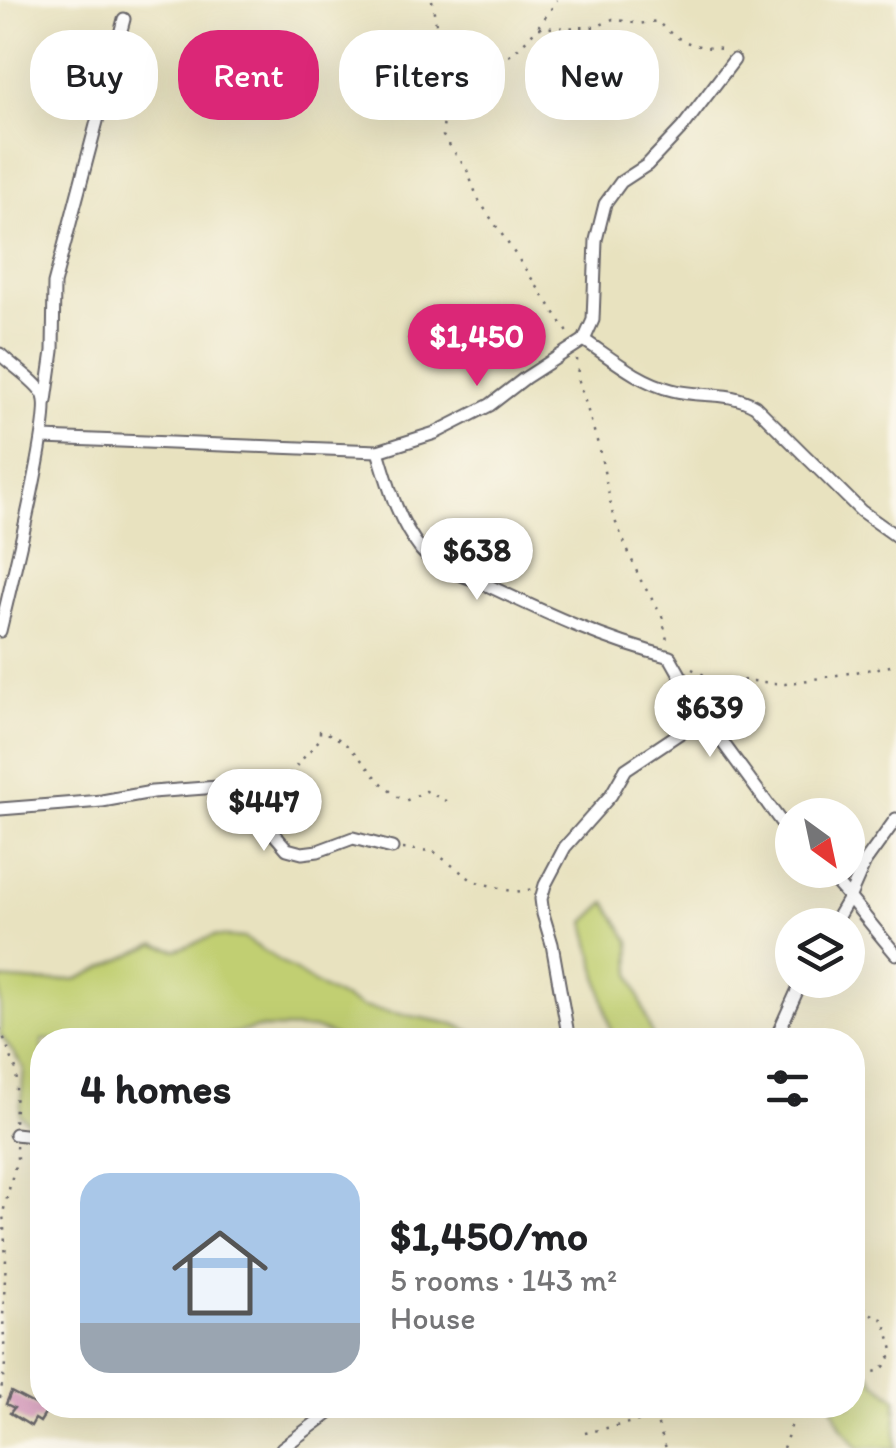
<!DOCTYPE html>
<meta charset="utf-8">
<style>
:root{--surface:#fff;--page:#f6f6f6;--text:#202124;--muted:#757577;--line:#e0e0e0;--accent:#db2777}
body{margin:0;font-family:Itim,sans-serif;background:var(--page);color:var(--text);height:100vh;display:flex;flex-direction:column;font-size:38px;white-space:nowrap}
*{box-sizing:border-box;margin:0}
p{font-size:32px;color:var(--muted)}
.icon{flex:none;width:55px;height:55px;fill:none;stroke:currentColor;stroke-width:2;stroke-linecap:round;stroke-linejoin:round}
.map{position:relative;flex:1;overflow:hidden}
.side{position:absolute;left:30px;top:1028px;width:835px;height:390px;display:flex;flex-direction:column;background:var(--surface);border-radius:40px;box-shadow:0 10px 40px #0002}
.side>*{flex:none}
.hud{position:absolute;left:30px;top:30px;width:838px;height:90px;display:flex;gap:20px}
.needle{width:65px;rotate:147deg}
.buttons{position:absolute;left:775px;top:798px;display:grid;gap:20px}
.buttons a{display:grid;place-items:center;width:90px;height:90px;border-radius:50%;background:var(--surface);box-shadow:0 10px 40px #0002;font-size:50px}
.price{position:absolute;translate:-50% -85px;padding:0 22px;border-radius:35px;background:#fff;color:#222;font-size:32px;line-height:65px;filter:drop-shadow(0 2px 5px #0008)}
.price::after{content:'';position:absolute;left:50%;top:60px;width:30px;height:22px;margin-left:-15px;background:inherit;clip-path:polygon(0 0,100% 0,50% 100%)}
.price.on{background:var(--accent);color:#fff}
ul{padding:0;list-style:none}
li{display:flex;align-items:center;gap:30px;height:250px;padding:0 50px}
li+li{border-top:2px solid var(--line)}
li span{display:grid;place-items:center;flex:none;width:280px;height:200px;border-radius:30px;color:#555}
li>.icon{margin-inline-start:auto}
span .icon{width:120px;height:120px;fill:#fffc;stroke-width:1}
li b{font-size:42px}
h2{display:flex;justify-content:space-between;align-items:center;height:120px;padding:0 50px;font-size:42px}
.pill{padding:0 35px;border-radius:40px;background:var(--surface);box-shadow:0 10px 40px #0002;font-size:35px;line-height:90px}
.pill.on{background:var(--accent);color:#fff}
.map>svg:first-child{display:block}
.green{fill:#c1cf72;stroke:#727856;stroke-width:2.5}
.building{fill:#dba1c1}
.lines{fill:none;stroke-linecap:round;stroke-linejoin:round}
.minor-casing{stroke:#676569;stroke-width:15}
.path{stroke:#676569;stroke-width:2.5;stroke-dasharray:2.5 8;stroke-linecap:butt}
.minor{stroke:#fff;stroke-width:11}
</style>
<div class="map">
<svg width="896" height="1448" viewBox="0 0 896 1448">
<rect width="100%" height="100%" fill="#fbf7ec"/>
<filter id="ink" filterUnits="userSpaceOnUse"><feTurbulence type="fractalNoise" baseFrequency=".01" numOctaves="2"/><feDisplacementMap in="SourceGraphic" scale="20" xChannelSelector="R" yChannelSelector="G"/><feConvolveMatrix kernelMatrix="1 2 1 2 8 2 1 2 1" color-interpolation-filters="sRGB"/></filter>
<filter id="wash" filterUnits="userSpaceOnUse"><feTurbulence type="fractalNoise" baseFrequency=".0048" numOctaves="4" result="noise"/><feDisplacementMap in="SourceGraphic" scale="40" xChannelSelector="R" yChannelSelector="G"/><feGaussianBlur stdDeviation="2.25" result="paint"/><feColorMatrix in="noise" values="0 0 0 0 0 0 0 0 0 0 0 0 0 0 0 0 0 1.4 0 .05"/><feComposite in="paint" operator="in"/></filter>
<g filter="url(#wash)">
<rect width="100%" height="100%" fill="#e8e2bf"/>
<g class="green">
<polygon points="606,902 630,941 631,974 654,1040 613,1040 585,922"/>
<polygon points="214,936 244,938 325,990 362,1007 454,1024 490,1040 344,1040 317,1029 258,1028 209,1039 164,1032 163,1040 42,1040 42,1129 36,1129 20,1115 24,1068 0,1034 0,979 39,982 78,979 155,944 176,950"/>
<polygon points="853,1348 875,1382 896,1398 896,1448 858,1448 841,1427 832,1405 852,1405"/>
</g>
<g id="blocks">
<polygon class="building" points="11,1392 47,1411 40,1422 35,1419 31,1426 10,1413 14,1408 6,1404"/>
</g>
</g>
<g filter="url(#ink)">
<use href="#blocks" fill-opacity="0" stroke="#676569" stroke-width="2.5"/>
<g class="lines">
<g class="minor-casing">
<g id="minor">
<path d="M584 340C611 358 639 382 672 390 701 398 727 390 755 406L861 511 896 536"/>
<path d="M0 354C11 365 39 383 44 396 53 418 8 597 0 631"/>
<polyline points="46,401 53,351 54,284 124,19"/>
<polyline points="43,438 378,451 435,433 490,405 525,378 584,340 593,320 596,240 605,204 621,182 647,165 682,128 734,60"/>
<path d="M378 451C389 487 397 519 421 550 440 572 464 574 489 586 550 615 603 640 670 657L704 717 792 837"/>
<polyline points="0,809 102,801 152,792 218,787 237,791 287,849 302,853 318,851 353,838 392,848"/>
<path d="M824 870C851 896 871 926 896 954"/>
<polyline points="833,925 850,896 865,862 896,819"/>
<polyline points="569,1040 552,944 543,914 541,899 545,885 565,847 611,795 626,769 704,717"/>
<polyline points="775,1040 802,980"/>
<polyline points="15,1134 42,1137"/>
<polyline points="282,1448 340,1405"/>
</g>
</g>
<g class="path">
<polyline points="432,0 445,78 443,136 467,170 478,199 569,334"/>
<path d="M539 28 596 27 613 19 639 24 657 21C677 42 696 48 725 49"/>
<path d="M446 94C501 64 522 54 557 0"/>
<polyline points="577,359 578,378 600,451 613,516 640,579 662,616 668,645"/>
<polyline points="692,669 708,677 785,684 896,665"/>
<path d="M250 785 284 780 320 739V731C358 740 371 784 405 801L426 791 446 801"/>
<polyline points="403,849 433,851 473,881 515,892 533,889"/>
<polyline points="0,1028 17,1072 14,1123"/>
<path d="M852 1289 869 1313 884 1320 893 1350C881 1380 875 1369 852 1373"/>
<polyline points="0,1398 5,1364 3,1317 6,1259 3,1213 17,1158 16,1146"/>
<polyline points="659,1405 655,1417 666,1448"/>
<polyline points="585,1433 655,1417"/>
<polyline points="783,1448 799,1405"/>
</g>
<use href="#minor" class="minor"/>
</g>
</g>
</svg>
<div class="buttons">
<a><svg class="needle" viewBox="-14 -14 28 28"><path d="M0-13l5 13h-10z" fill="#e53935"/><path d="M0 13l5-13h-10z" fill="#757577"/></svg></a>
<a><svg class="icon" aria-label="layers" viewBox="0 0 24 24"><path d="M12 4l9 5-9 5-9-5zM3 14l9 5 9-5"/></svg></a>
</div>
<b class="price on" style="left:477px;top:389px">$1,450</b>
<b class="price" style="left:477px;top:603px">$638</b>
<b class="price" style="left:710px;top:760px">$639</b>
<b class="price" style="left:264px;top:854px">$447</b>
<div class="hud">
<a class="pill">Buy</a>
<a class="pill on">Rent</a>
<a class="pill">Filters</a>
<a class="pill">New</a>
</div>
<section class="side">
<h2>4 homes<svg class="icon" aria-label="filters" viewBox="0 0 24 24"><path d="M4 7h16M4 17h16"/><circle cx="9" cy="7" r="2"/><circle cx="15" cy="17" r="2"/></svg></h2>
<ul>
<li><span style="background:linear-gradient(#a9c7e8 75%,#9aa5b1 0)"><svg class="icon" aria-label="home" viewBox="0 0 24 24"><path d="M3 11l9-7 9 7M6 9v11h12V9"/></svg></span><div><b>$1,450/mo</b><p>5 rooms · 143 m²</p><p>House</p></div></li>
</ul>
</section>
</div>
